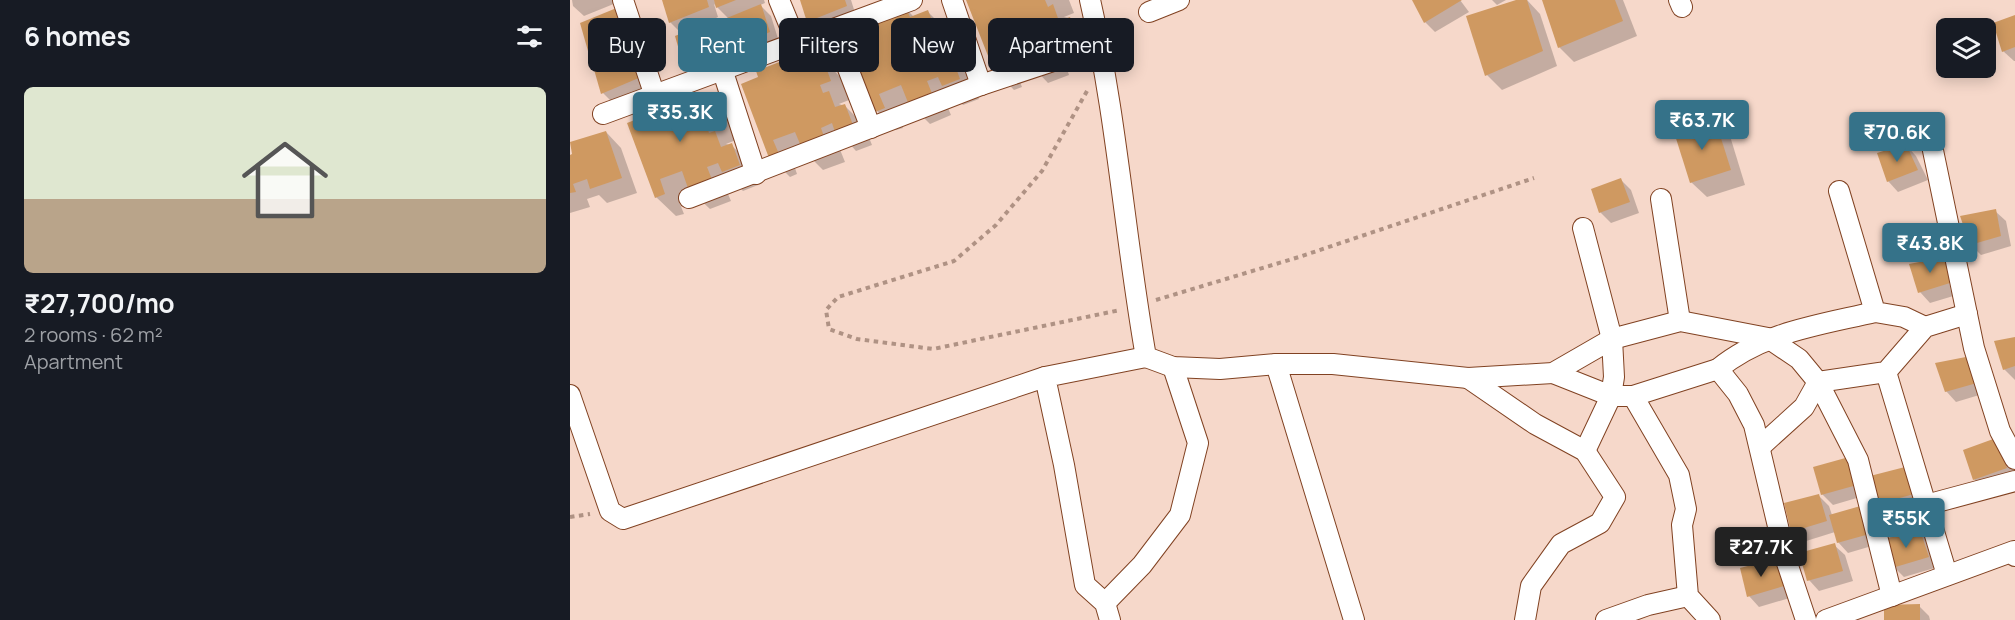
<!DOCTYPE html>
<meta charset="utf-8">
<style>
:root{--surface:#171b24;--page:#20242c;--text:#f1f3f6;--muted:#9ea1a6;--accent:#357289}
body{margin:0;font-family:Manrope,sans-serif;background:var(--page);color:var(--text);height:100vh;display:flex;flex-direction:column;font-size:22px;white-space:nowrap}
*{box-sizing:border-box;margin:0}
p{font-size:20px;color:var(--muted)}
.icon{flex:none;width:33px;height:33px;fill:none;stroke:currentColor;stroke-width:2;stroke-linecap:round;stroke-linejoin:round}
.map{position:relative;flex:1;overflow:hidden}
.details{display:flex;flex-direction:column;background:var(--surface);width:570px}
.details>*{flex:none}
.hud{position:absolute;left:18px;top:18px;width:570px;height:54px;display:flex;gap:12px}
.tools{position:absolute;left:1366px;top:18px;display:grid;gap:12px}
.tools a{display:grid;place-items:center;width:60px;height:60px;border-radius:9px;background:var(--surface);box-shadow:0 3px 15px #0003;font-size:30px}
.price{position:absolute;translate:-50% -51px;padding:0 14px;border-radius:6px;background:var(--accent);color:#fff;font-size:20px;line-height:39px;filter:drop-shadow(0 2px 3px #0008)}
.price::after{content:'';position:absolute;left:50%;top:36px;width:18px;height:14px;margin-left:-9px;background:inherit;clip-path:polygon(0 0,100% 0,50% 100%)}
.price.active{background:#222;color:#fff}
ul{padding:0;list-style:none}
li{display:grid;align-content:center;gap:12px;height:318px;padding:0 24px}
li span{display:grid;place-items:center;height:186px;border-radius:9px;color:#555}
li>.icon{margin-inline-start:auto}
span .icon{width:108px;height:108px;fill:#fffc;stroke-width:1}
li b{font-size:26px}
h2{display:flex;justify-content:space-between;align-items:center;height:72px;padding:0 24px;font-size:26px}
.chip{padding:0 21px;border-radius:9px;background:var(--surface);box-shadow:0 3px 15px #0003;font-size:21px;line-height:54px}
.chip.active{background:var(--accent);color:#fff}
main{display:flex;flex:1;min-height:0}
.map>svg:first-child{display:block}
.shadow{fill:#0003;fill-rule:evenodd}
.building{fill:#cf9961}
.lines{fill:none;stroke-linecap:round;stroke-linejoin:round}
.street-casing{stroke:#814222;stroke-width:22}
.path{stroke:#af9284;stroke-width:4;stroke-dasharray:4.5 4.5;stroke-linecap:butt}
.street{stroke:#fff;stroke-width:20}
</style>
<main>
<section class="details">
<h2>6 homes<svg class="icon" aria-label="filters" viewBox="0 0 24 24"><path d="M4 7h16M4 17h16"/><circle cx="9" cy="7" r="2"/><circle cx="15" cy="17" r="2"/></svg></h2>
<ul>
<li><span style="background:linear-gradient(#dfe7d0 60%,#b9a48a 0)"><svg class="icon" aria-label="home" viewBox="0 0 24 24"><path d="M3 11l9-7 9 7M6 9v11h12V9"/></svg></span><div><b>₹27,700/mo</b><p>2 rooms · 62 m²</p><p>Apartment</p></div></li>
</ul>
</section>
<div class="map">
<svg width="1445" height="620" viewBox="0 0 1445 620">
<rect width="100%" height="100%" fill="#f6d8ca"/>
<g class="shadow">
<polygon points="2,0 51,0 51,1 14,16 3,6"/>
<polygon points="94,0 194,0 195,3 190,5 201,16 209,42 172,57 158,43 160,42 159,19 144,4 148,17 142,20 154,32 163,58 125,73 115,63 112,34 100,22"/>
<polygon points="232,0 281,0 286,16 249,32 238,21"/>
<polygon points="398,0 499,0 504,13 494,17 500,18 519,38 527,58 511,64 503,57 494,60 499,75 478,83 462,66 446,72 452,87 444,90 425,70"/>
<polygon points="844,0 890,0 899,12 865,32 855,22"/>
<polygon points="922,0 936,0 927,5"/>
<polygon points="951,0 957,0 970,14 987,66 932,90 917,75"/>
<polygon points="974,0 1053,0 1067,36 1004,62 989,47"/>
<polygon points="48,9 67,45 30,61 20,50"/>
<polygon points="336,9 344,17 358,12 377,31 386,54 375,58 381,59 401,78 409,99 393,105 385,97 375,101 381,115 360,124 343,107 328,113 333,128 326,130 307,111 297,32"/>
<polygon points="1445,17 1445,61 1444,61 1433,51"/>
<polygon points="62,51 81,88 43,103 33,93"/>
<polygon points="230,56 238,64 252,58 271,78 279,100 269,104 275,106 294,125 302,145 286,151 279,143 269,147 275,162 253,170 237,154 222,159 227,174 220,177 200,157 190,78"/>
<polygon points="116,95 124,103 138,98 157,117 166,140 156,144 161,145 181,164 188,185 173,191 165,183 155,187 161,201 140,209 123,193 108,199 114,214 106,216 86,197 77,117"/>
<polygon points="1145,120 1160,136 1175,185 1137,197 1121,182"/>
<polygon points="36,132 51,148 67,193 37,203 29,195 17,199 20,207 0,213 0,157"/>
<polygon points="1336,145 1346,156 1358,180 1328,192 1318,181"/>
<polygon points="1051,180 1061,190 1069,213 1041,223 1030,212"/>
<polygon points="1425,211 1436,221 1441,246 1411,255 1401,245"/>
<path d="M1374 258 1385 269 1390 294 1360 303 1350 292ZM1376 268H1379L1384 290 1381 291Z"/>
<polygon points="1445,338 1445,380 1434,369"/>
<polygon points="1401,357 1416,393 1386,402 1376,391"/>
<polygon points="1436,450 1445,475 1414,490 1404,479"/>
<polygon points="1278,458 1297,495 1263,505 1252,494"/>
<polygon points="1335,468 1360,535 1354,536 1360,542 1368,567 1334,577 1324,567 1321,539 1316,534 1312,507 1309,504"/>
<polygon points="1248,495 1259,506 1262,515 1312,543 1278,553 1268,542 1265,532 1233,542 1223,531"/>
<polygon points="1264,545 1275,555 1283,581 1249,591 1239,580"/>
<polygon points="1205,561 1215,571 1223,597 1189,607 1179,596"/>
<polygon points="1349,606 1359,616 1360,620 1316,620"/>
</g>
<g class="building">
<polygon points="92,0 137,0 139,7 99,23"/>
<polygon points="144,0 166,0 146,8"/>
<polygon points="230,0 275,0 277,6 237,22"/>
<polygon points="396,0 475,0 478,7 483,4 489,21 500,17 508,39 490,46 487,36 475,41 481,55 457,64 450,45 428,53 433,68 424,71"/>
<polygon points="842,0 892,0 854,23"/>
<polygon points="946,0 957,0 973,51 915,76 896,16"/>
<polygon points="972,0 1045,0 1053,21 988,48"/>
<polygon points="191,4 200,32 160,48 152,20"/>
<polygon points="49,7 58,35 18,51 10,23"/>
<polygon points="336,8 340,17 358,10 367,34 356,38 359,47 365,45 371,61 382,57 390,79 372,86 368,77 357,81 363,96 339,105 331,85 309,94 315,108 305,112 277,37 295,31 292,24"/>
<polygon points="1445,15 1445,47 1432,52 1423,23"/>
<polygon points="144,20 153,47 113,64 105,36"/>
<polygon points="62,50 71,77 31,94 23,66"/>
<polygon points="230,54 234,63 252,56 261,81 250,85 253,93 259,91 265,107 275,104 283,125 265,132 262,123 251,128 256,142 233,151 225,132 203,140 209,154 199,158 171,84 188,77 186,71"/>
<polygon points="117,93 120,103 138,96 147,120 136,124 139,133 145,131 151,147 162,143 170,165 152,172 148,163 137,167 143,182 119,191 112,171 90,179 95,194 85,198 57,123 75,116 72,110"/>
<polygon points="1145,119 1161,170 1120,183 1104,132"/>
<polygon points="36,131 52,178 20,189 17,179 3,184 6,192 0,193 0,155 2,154 0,142"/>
<polygon points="1336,144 1348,170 1317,182 1307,153"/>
<polygon points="1051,178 1060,202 1029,213 1021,189"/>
<polygon points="1426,209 1431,236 1400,245 1390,216"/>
<polygon points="1375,257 1380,283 1348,293 1339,264"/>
<polygon points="1445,337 1445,366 1433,370 1424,341"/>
<polygon points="1401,356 1407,383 1375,392 1365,363"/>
<polygon points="1426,438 1437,468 1403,480 1393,450"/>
<polygon points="1279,457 1287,485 1251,495 1243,467"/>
<polygon points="1335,467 1344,494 1308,504 1300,476"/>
<polygon points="1249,494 1257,521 1221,532 1214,503"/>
<polygon points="1343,497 1351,524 1315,535 1307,506"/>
<polygon points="1294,505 1303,533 1267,543 1259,515"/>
<polygon points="1350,530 1359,557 1322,568 1315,539"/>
<polygon points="1265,543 1273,571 1237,581 1229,553"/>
<polygon points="1205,559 1214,586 1177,597 1170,568"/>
<polygon points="1350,604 1350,620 1314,620 1314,605"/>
</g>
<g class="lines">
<g class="street-casing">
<g id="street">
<polyline points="53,0 85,96"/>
<polyline points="209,0 226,41"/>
<polyline points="382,0 411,85"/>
<path d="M520 0C547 117 555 239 576 357L603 367 650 369 706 364H763L898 378 983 373 1042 339 1044 377 1041 396 1015 451"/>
<polyline points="1109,0 1112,7"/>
<polyline points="579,12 609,0"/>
<polyline points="263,30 301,128"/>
<polyline points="153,72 186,174"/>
<polyline points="33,114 342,0"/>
<polyline points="1360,136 1404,348 1430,431 1445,459"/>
<polyline points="1269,191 1305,312 1334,317 1355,327"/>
<polyline points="119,198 411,85 498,56"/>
<polyline points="1091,199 1110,321"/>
<polyline points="1013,228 1042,339 1110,321 1198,338 1229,359 1248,382 1316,372 1355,327 1397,314"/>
<polyline points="706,364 784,620"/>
<polyline points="1316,372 1377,575"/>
<polyline points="983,373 1041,396 1063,396 1148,369"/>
<polyline points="898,378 965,424 1015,451 1045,497 1030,523 991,544 961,586 955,620"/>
<polyline points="1248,382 1288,460 1322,596"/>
<polyline points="0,395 40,511 53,519 475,377"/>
<polyline points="1063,396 1109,475 1116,509 1112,525 1118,596 1140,620"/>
<polyline points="1191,446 1234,407 1248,382"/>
<polyline points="1356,505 1445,481"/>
<polyline points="535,603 572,565 610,515 628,443 603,367"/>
<polyline points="540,620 535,603 515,585 494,465 475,377 576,357"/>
<polyline points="1036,620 1078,605 1118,596"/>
<path d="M1236 620 1216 560 1184 425 1168 394 1148 369C1193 332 1250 325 1305 312"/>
<polyline points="1256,620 1444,551 1445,556"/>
</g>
</g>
<g class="path">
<polyline points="517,91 472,171 426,225 384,261 268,297 256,310 259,329 287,339 363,349 550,310"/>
<polyline points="586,300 729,257 964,178"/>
<polyline points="0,517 20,514"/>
</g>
<use href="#street" class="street"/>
</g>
</svg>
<div class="tools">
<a><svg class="icon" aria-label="layers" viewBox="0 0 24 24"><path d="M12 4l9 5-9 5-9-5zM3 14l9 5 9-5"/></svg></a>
</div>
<b class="price" style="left:110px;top:143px">₹35.3K</b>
<b class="price" style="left:1132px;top:151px">₹63.7K</b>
<b class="price" style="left:1327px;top:163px">₹70.6K</b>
<b class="price" style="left:1360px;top:274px">₹43.8K</b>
<b class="price" style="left:1336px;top:549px">₹55K</b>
<b class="price active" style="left:1191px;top:578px">₹27.7K</b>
<div class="hud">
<a class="chip">Buy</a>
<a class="chip active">Rent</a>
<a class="chip">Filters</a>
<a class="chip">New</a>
<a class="chip">Apartment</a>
</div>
</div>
</main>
